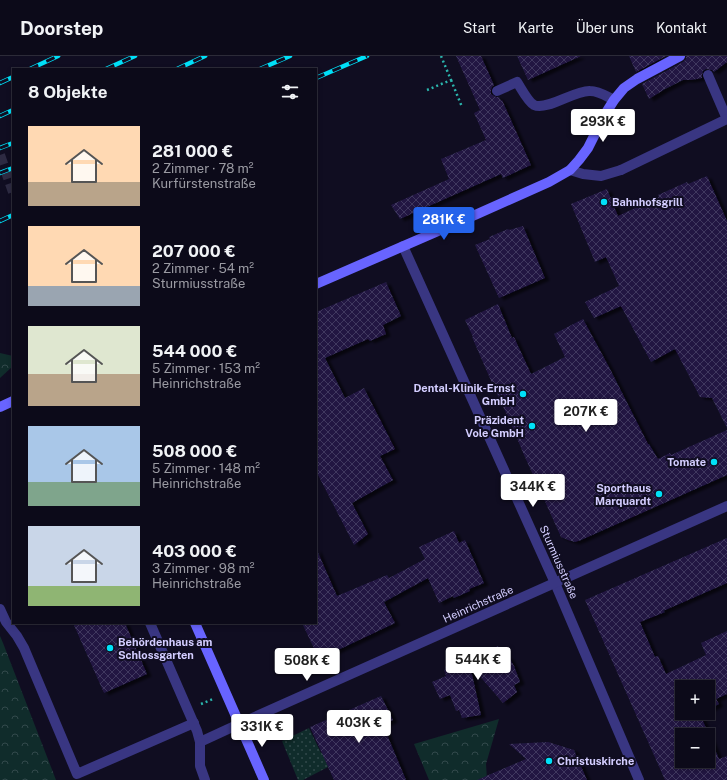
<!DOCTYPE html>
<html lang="de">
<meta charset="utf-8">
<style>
:root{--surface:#0c0a19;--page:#151322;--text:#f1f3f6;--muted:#9a9aa2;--line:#2c2b38;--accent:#2563eb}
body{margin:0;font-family:"Public Sans",sans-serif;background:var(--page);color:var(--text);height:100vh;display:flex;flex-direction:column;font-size:15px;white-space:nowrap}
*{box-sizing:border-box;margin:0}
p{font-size:13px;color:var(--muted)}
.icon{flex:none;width:22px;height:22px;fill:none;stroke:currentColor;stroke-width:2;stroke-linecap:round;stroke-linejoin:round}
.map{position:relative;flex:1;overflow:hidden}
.panel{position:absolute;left:12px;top:12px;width:305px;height:556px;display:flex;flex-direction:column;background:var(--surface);border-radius:0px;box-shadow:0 2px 6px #0003,0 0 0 1px var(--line)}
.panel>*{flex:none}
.tools{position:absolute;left:675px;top:624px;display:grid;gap:8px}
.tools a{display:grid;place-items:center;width:40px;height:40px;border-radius:0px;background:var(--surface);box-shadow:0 2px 6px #0003,0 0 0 1px var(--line);font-size:20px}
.price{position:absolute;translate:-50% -34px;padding:0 9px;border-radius:4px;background:#fff;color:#222;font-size:13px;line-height:26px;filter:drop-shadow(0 1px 2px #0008)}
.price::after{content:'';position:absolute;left:50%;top:24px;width:12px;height:9px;margin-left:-6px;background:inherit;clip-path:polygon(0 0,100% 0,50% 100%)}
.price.selected{background:var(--accent);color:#fff}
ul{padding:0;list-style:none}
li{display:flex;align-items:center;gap:12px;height:100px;padding:0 16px}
li span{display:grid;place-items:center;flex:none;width:112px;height:80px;border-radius:0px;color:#555}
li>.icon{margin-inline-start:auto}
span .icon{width:48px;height:48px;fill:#fffc;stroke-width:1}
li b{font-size:17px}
h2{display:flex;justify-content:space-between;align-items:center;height:48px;padding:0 16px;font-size:17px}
header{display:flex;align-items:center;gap:24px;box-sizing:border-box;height:56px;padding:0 20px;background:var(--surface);border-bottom:1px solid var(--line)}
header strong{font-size:19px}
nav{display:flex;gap:22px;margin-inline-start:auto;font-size:14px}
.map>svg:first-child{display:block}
.grass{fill:url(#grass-dots)}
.forest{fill:url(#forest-crowns)}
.building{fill:url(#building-cross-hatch);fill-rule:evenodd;filter:url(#shadow)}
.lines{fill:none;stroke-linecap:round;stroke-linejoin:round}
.secondary-tunnel{stroke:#2d2a42;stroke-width:10;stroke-dasharray:10 5;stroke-linecap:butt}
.path{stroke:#2bb5ad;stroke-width:2.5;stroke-dasharray:2 3;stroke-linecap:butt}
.lane{stroke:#393682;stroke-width:10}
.street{stroke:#393682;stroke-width:10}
.secondary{stroke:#6864ff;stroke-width:10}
.rail-casing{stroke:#00e0f8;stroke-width:4.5}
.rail{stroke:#100d21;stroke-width:3;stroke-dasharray:9;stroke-linecap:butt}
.poi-dot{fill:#00e0f8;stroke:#100d21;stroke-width:1.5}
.labels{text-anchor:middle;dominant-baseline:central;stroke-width:4;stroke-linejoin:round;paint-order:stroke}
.poi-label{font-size:11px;font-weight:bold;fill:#d3cdff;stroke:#100d21;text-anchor:end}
.street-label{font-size:11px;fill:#d3cdff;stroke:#100d21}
</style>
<header>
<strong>Doorstep</strong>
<nav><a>Start</a><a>Karte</a><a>Über uns</a><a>Kontakt</a></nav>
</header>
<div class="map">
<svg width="727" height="724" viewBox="0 0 727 724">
<defs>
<pattern id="grass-dots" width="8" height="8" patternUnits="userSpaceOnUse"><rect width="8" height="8" fill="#102c2b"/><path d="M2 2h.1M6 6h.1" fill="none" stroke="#32494b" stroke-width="1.8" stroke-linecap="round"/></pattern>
<pattern id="forest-crowns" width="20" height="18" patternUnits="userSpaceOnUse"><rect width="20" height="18" fill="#102c2b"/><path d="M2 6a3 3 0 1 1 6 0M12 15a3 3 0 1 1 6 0" fill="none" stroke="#32494b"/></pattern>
<pattern id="building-cross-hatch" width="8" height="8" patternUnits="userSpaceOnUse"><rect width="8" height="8" fill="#211843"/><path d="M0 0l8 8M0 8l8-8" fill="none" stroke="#40385f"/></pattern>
<filter id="shadow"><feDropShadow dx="4.5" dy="2.5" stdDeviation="1" flood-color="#0009"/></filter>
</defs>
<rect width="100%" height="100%" fill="#100d21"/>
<polygon class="grass" points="309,672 321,697 325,696 330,710 303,724 298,724 282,685"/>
<g class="forest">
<polygon points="0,297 13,300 13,310 0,322"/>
<polygon points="0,580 3,587 56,724 0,724"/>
<polygon points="499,663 486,708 487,724 429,724 414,688"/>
</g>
<g class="building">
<polygon points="456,0 481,0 494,29 492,31 491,34 491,38 496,41 499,41 501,45 502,44 531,109 503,122 501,118 400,163 391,149 449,123 441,103 486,84 474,57 480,54"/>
<polygon points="517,0 581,0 528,24"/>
<polygon points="629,0 666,0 636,16"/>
<polygon points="686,0 727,0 727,6 714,16 712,14 706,13 703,15 702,19 702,22 691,24 683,24 665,33 649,43 642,28 683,6 686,3"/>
<polygon points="707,120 727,165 727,372 712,342 700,341 675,293 651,306 621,250 594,262 585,246 619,230 606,201 595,206 571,148 607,133 618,160 659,141 658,139 687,126 688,128"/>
<polygon points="523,170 545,222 499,242 475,189 490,183 489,181 508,173 509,174"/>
<polygon points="386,226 401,260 383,269 386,278 370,285 368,283 325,302 345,342 364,332 395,393 380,400 393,424 352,447 368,478 354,489 316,415 316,256"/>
<polygon points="498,248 512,282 514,281 531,318 565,301 554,278 583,263 609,311 648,388 649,388 658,403 670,397 671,399 727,374 727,419 581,484 575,486 568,484 561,481 524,399 509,363 495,334 472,281 473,281 465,264"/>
<polygon points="454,475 459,487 465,484 484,527 469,533 470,535 454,542 453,540 439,547 428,522 384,546 395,567 319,603 302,567 316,567 316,492 337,540 387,519 389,522 425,503 419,491"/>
<path d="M727 482V527L663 555 665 556 640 566 655 601 658 600 666 618 706 599 701 587 727 575V638L716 643 719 648 708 654V631H682V657H701L700 658 719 703 727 700V724H665L585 544ZM682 679H708V705H682Z"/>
<polygon points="73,567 125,567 147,618 104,637"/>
<polygon points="498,590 504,603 509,601 514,610 520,626 514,629 517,636 503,647 470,609 481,659 462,662 459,654 456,655 450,639 440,643 432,626 446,620 444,614 446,613 445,611"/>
<polygon points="381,640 393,664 383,669 406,724 334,724 310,671"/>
<polygon points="548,686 574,694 587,724 477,724 526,703 509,688"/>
</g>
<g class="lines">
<polyline class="secondary-tunnel" points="0,99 13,136"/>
<g class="path">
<polyline points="451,24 462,51"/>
<polyline points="427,34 451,24 441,0"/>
<polyline points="201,648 213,643"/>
</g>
<g class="lane">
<path d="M497 35 517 26C521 32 528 46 534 49 547 55 575 34 590 35 599 35 606 40 614 44"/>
<polyline points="570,114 583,118 601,120 621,114"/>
<polyline points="0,553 6,566 17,580 24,592 77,718 194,667"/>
<polyline points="150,567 197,675 200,686 200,710 205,724"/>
<polyline points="200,686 239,668"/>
</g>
<g class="street">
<polyline points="708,19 727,63"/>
<polyline points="621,114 727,63"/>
<polyline points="403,190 555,527 639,724"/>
<polyline points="239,668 727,450"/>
</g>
<g class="secondary">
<polyline points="316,228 475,159 549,126 570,114 579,104 588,92 604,60 614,44 624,32 637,23 680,0"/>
<polyline points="0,351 13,345"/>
<polyline points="195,567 264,724"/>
</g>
<g class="rail-casing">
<g id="rail">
<polyline points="30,13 58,0"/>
<polyline points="106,13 135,0"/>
<polyline points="177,13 205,0"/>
<polyline points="260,13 290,0"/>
<polyline points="316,22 367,0"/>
<polyline points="0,27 13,21"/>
<polyline points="0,60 13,54"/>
<polyline points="0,92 13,87"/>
<polyline points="0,117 13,112"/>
<polyline points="0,165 13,159"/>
</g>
</g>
<use href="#rail" class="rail"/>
</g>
<g class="poi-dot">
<circle cx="604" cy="146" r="4"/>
<circle cx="523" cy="338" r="4"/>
<circle cx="532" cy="370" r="4"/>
<circle cx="714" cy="406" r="4"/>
<circle cx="659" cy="438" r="4"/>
<circle cx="110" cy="592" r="4"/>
<circle cx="549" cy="705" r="4"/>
</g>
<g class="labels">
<g class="poi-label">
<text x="612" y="146" text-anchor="start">Bahnhofsgrill</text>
<text x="515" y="332">Dental-Klinik-Ernst<tspan x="515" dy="13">GmbH</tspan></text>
<text x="524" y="364">Präzident<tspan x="524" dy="13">Vole GmbH</tspan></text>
<text x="706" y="406">Tomate</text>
<text x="651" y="432">Sporthaus<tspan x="651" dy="13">Marquardt</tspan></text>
<text x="118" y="586" text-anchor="start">Behördenhaus am<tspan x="118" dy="13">Schlossgarten</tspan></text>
<text x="557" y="705" text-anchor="start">Christuskirche</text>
</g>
<g class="street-label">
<text transform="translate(559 506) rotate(66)">Sturmiusstraße</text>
<text transform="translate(478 548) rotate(-24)">Heinrichstraße</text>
</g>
</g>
</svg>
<div class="tools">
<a>+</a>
<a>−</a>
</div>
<b class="price" style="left:603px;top:87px">293K €</b>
<b class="price selected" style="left:444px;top:185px">281K €</b>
<b class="price" style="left:586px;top:377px">207K €</b>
<b class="price" style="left:533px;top:452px">344K €</b>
<b class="price" style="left:478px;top:625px">544K €</b>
<b class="price" style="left:307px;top:626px">508K €</b>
<b class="price" style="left:359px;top:688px">403K €</b>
<b class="price" style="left:262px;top:692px">331K €</b>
<section class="panel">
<h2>8 Objekte<svg class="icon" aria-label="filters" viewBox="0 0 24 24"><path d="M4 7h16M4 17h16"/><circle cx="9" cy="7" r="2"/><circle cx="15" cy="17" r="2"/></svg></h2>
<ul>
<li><span style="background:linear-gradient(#ffd9b3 70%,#b9a48a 0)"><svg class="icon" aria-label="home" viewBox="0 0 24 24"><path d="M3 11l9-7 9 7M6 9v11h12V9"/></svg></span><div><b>281 000 €</b><p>2 Zimmer · 78 m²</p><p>Kurfürstenstraße</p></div></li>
<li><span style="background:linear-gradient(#ffd9b3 75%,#9aa5b1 0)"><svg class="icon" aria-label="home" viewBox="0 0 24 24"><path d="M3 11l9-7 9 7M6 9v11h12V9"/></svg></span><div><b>207 000 €</b><p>2 Zimmer · 54 m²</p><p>Sturmiusstraße</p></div></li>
<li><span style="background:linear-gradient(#dfe7d0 60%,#b9a48a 0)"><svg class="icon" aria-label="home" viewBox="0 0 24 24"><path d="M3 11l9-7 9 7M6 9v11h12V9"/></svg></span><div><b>544 000 €</b><p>5 Zimmer · 153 m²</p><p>Heinrichstraße</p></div></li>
<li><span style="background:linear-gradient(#a9c7e8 70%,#7fa58c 0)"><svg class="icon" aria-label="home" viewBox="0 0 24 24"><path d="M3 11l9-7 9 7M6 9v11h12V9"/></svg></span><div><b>508 000 €</b><p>5 Zimmer · 148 m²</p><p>Heinrichstraße</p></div></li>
<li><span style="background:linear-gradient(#c9d6e8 75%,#8fb573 0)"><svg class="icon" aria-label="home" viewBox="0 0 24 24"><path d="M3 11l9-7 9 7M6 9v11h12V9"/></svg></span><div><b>403 000 €</b><p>3 Zimmer · 98 m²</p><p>Heinrichstraße</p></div></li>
</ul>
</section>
</div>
